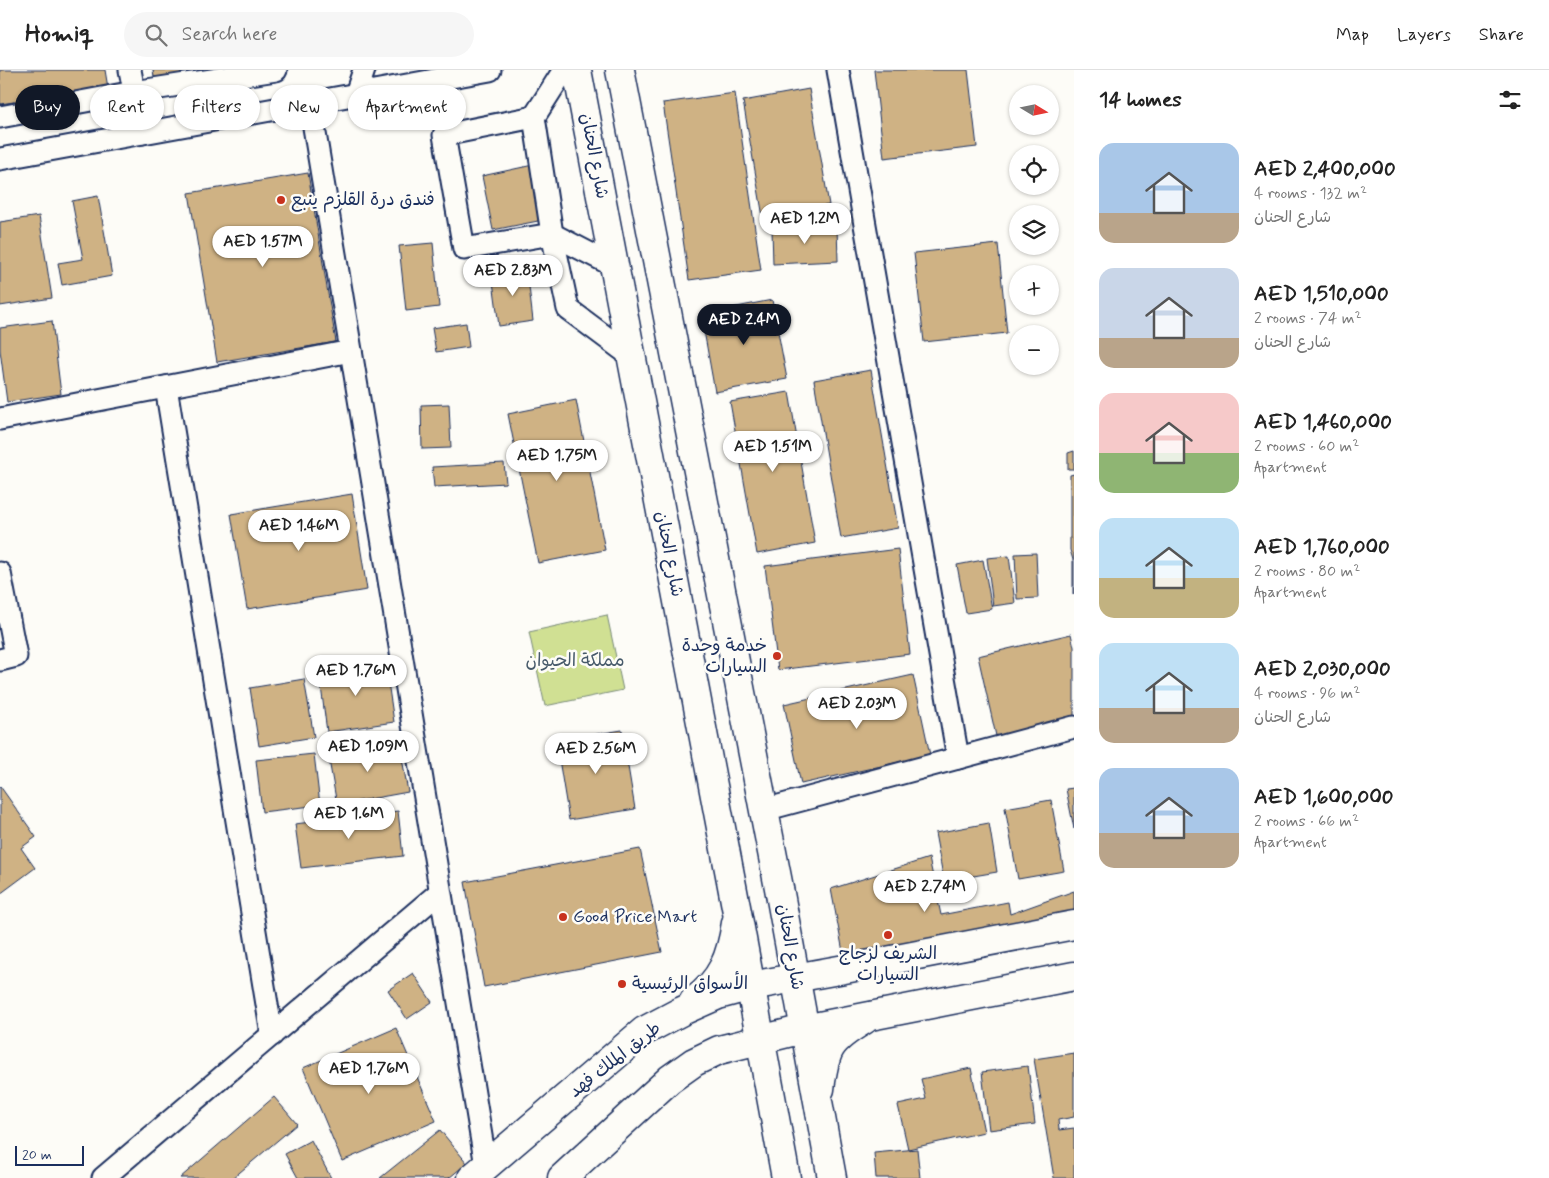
<!DOCTYPE html>
<meta charset="utf-8">
<style>
:root{--surface:#fff;--page:#f6f6f6;--text:#222;--muted:#767676;--line:#e0e0e0;--accent:#111827}
body{margin:0;font-family:Mynerve,"Playpen Sans Arabic",sans-serif;background:var(--page);color:var(--text);height:100vh;display:flex;flex-direction:column;font-size:19px;white-space:nowrap}
*{box-sizing:border-box;margin:0}
p{font-size:16px;color:var(--muted)}
.icon{flex:none;width:28px;height:28px;fill:none;stroke:currentColor;stroke-width:2;stroke-linecap:round;stroke-linejoin:round}
.map{position:relative;flex:1;overflow:hidden}
.side{display:flex;flex-direction:column;background:var(--surface);width:475px}
.side>*{flex:none}
.hud{position:absolute;left:15px;top:15px;width:475px;height:45px;display:flex;gap:10px}
.needle{width:32px;rotate:100deg}
.controls{position:absolute;left:1009px;top:15px;display:grid;gap:10px}
.controls a{display:grid;place-items:center;width:50px;height:50px;border-radius:50%;background:var(--surface);box-shadow:0 1px 4px #0004;font-size:25px}
.scale{position:absolute;left:15px;bottom:12px;width:69px;box-sizing:border-box;padding-left:5px;border:2px solid #1b2f5e;border-top:0;font-size:14px;line-height:18px;white-space:nowrap;color:#1b2f5e;-webkit-text-stroke:4px #fdfcf7;paint-order:stroke}
.price{position:absolute;translate:-50% -42px;padding:0 11px;border-radius:18px;background:#fff;color:#222;font-size:16px;line-height:32px;filter:drop-shadow(0 1px 2px #0008)}
.price::after{content:'';position:absolute;left:50%;top:30px;width:15px;height:11px;margin-left:-8px;background:inherit;clip-path:polygon(0 0,100% 0,50% 100%)}
.price.active{background:var(--accent);color:#fff}
ul{padding:0;list-style:none}
li{display:flex;align-items:center;gap:15px;height:125px;padding:0 25px}
li span{display:grid;place-items:center;flex:none;width:140px;height:100px;border-radius:15px;color:#555}
li>.icon{margin-inline-start:auto}
span .icon{width:60px;height:60px;fill:#fffc;stroke-width:1}
li b{font-size:21px}
h2{display:flex;justify-content:space-between;align-items:center;height:60px;padding:0 25px;font-size:21px}
.chip{padding:0 18px;border-radius:22px;background:var(--surface);box-shadow:0 1px 4px #0004;font-size:18px;line-height:45px}
.chip.active{background:var(--accent);color:#fff}
header{display:flex;align-items:center;gap:30px;box-sizing:border-box;height:70px;padding:0 25px;background:var(--surface);border-bottom:1px solid var(--line)}
header strong{font-size:24px}
nav{display:flex;gap:28px;margin-inline-start:auto;font-size:18px}
.search{width:350px;height:45px;background:var(--page);display:flex;align-items:center;gap:12px;box-sizing:border-box;padding:0 18px;border-radius:28px;color:var(--muted);font-size:19px}
main{display:flex;flex:1;min-height:0}
.map>svg:first-child{display:block}
.green{fill:#d0e093;stroke:#768878}
.building{fill:#cfb284;stroke:#1b2f5e}
.lines{fill:none;stroke-linecap:round;stroke-linejoin:round}
.street-casing{stroke:#1b2f5e;stroke-width:25}
.secondary-casing{stroke:#1b2f5e;stroke-width:31}
.street{stroke:#fdfcf7;stroke-width:21}
.secondary{stroke:#fdfcf7;stroke-width:28}
.poi-dot{fill:#c8321e;stroke:#fdfcf7;stroke-width:2}
.labels{text-anchor:middle;dominant-baseline:central;stroke-width:5;stroke-linejoin:round;paint-order:stroke}
.street-label{font-size:18px;fill:#1b2f5e;stroke:#fdfcf7}
.poi-label{font-size:18px;fill:#1b2f5e;stroke:#fdfcf7;text-anchor:start}
.park-label{font-size:18px;fill:#485b6b;stroke:#fdfcf7}
</style>
<header>
<strong>Homiq</strong>
<div class="search"><svg class="icon" aria-label="search" viewBox="0 0 24 24"><circle cx="10" cy="10" r="6"/><path d="M15 15l6 6"/></svg>Search here</div>
<nav><a>Map</a><a>Layers</a><a>Share</a></nav>
</header>
<main>
<div class="map">
<svg width="1074" height="1108" viewBox="0 0 1074 1108">
<rect width="100%" height="100%" fill="#fdfcf7"/>
<filter id="ink" filterUnits="userSpaceOnUse"><feTurbulence type="fractalNoise" baseFrequency=".02" numOctaves="2"/><feDisplacementMap in="SourceGraphic" scale="10" xChannelSelector="R" yChannelSelector="G"/><feConvolveMatrix kernelMatrix="1 2 1 2 8 2 1 2 1" color-interpolation-filters="sRGB"/></filter>
<g filter="url(#ink)">
<polygon class="green" points="607,545 623,620 545,636 529,562"/>
<g class="building">
<polygon points="0,0 105,0 108,18 0,34"/>
<polygon points="153,0 246,0 155,14"/>
<polygon points="874,0 968,0 977,77 884,88"/>
<polygon points="809,19 829,135 763,147 743,31"/>
<polygon points="735,23 761,200 689,210 663,33"/>
<polygon points="533,95 543,150 493,160 482,106"/>
<polygon points="308,103 336,272 217,292 189,123"/>
<polygon points="98,126 112,206 62,215 58,193 83,189 72,131"/>
<polygon points="39,146 52,228 0,236 0,152"/>
<polygon points="837,157 838,191 773,194 772,159"/>
<polygon points="433,173 439,237 406,241 399,176"/>
<polygon points="998,174 1007,263 924,272 914,183"/>
<polygon points="527,199 533,251 499,256 492,204"/>
<polygon points="772,230 787,309 715,322 701,244"/>
<polygon points="52,251 61,324 7,332 0,280 0,258"/>
<polygon points="466,253 469,277 436,282 432,258"/>
<polygon points="871,300 898,458 841,468 814,310"/>
<polygon points="789,322 815,473 757,484 730,332"/>
<polygon points="576,330 605,480 538,493 508,344"/>
<polygon points="449,334 451,378 422,379 421,335"/>
<polygon points="1074,381 1074,399 1068,399 1068,383"/>
<polygon points="504,393 506,413 434,417 432,397"/>
<polygon points="1074,404 1074,524 1073,524 1073,490 1070,480 1070,405"/>
<polygon points="352,424 367,520 247,539 231,444"/>
<polygon points="898,479 910,584 778,600 765,496"/>
<polygon points="1036,483 1038,528 1017,529 1015,484"/>
<polygon points="1009,486 1015,533 993,536 987,488"/>
<polygon points="983,490 992,539 966,543 957,495"/>
<polygon points="1071,564 1074,577 1074,648 996,666 978,586"/>
<polygon points="385,592 394,652 327,662 319,601"/>
<polygon points="913,605 930,685 801,714 784,634"/>
<polygon points="304,609 314,667 259,676 250,618"/>
<polygon points="622,660 635,739 569,750 556,671"/>
<polygon points="399,671 408,722 337,735 328,684"/>
<polygon points="314,684 320,735 262,742 256,690"/>
<polygon points="0,716 36,767 21,778 35,798 0,824"/>
<polygon points="1074,718 1074,759 1066,719"/>
<polygon points="1051,730 1064,801 1018,809 1005,738"/>
<polygon points="398,741 403,786 301,798 295,754"/>
<polygon points="989,753 997,802 944,811 935,763"/>
<polygon points="640,779 662,882 484,917 465,812"/>
<polygon points="929,788 941,845 1008,832 1010,844 1074,821 1074,851 844,887 831,819"/>
<polygon points="413,903 432,932 407,949 388,920"/>
<polygon points="396,958 436,1051 342,1091 303,998"/>
<polygon points="1074,983 1074,1047 1058,1050 1059,1060 1074,1058 1074,1108 1054,1108 1034,989"/>
<polygon points="1028,996 1035,1054 989,1060 982,1002"/>
<polygon points="971,998 984,1062 908,1079 898,1035 926,1029 921,1009"/>
<polygon points="274,1027 297,1054 233,1108 180,1108"/>
<polygon points="440,1060 467,1093 449,1108 380,1108"/>
<polygon points="311,1070 331,1108 298,1108 285,1084"/>
<polygon points="917,1079 920,1108 876,1108 874,1083"/>
</g>
<g class="lines">
<g class="street-casing">
<g id="street">
<polyline points="130,0 142,63"/>
<polyline points="564,0 534,47 552,164 568,239 631,286"/>
<polyline points="838,0 958,688"/>
<polyline points="356,24 364,0"/>
<polyline points="310,33 486,1096"/>
<polyline points="0,47 134,22 276,0"/>
<polyline points="534,47 444,65 464,179 552,164 614,196"/>
<polyline points="0,89 490,0"/>
<polyline points="166,317 272,965"/>
<polyline points="0,349 351,281"/>
<polyline points="0,503 16,586 0,590"/>
<polyline points="764,740 1074,657"/>
<polyline points="103,1108 440,822"/>
</g>
</g>
<g class="secondary-casing">
<g id="secondary">
<polyline points="577,0 737,842 786,1108"/>
<polyline points="620,0 779,818 832,1108"/>
<path d="M694 931C722 910 731 887 736 853"/>
<path d="M820 1019C825 978 829 971 864 950"/>
<polyline points="472,1108 644,961 682,941 718,925 751,916 850,898 1074,855"/>
<polyline points="562,1108 670,1009 694,992 719,980 804,959 1074,906"/>
</g>
</g>
<use href="#street" class="street"/>
<use href="#secondary" class="secondary"/>
</g>
</g>
<g class="poi-dot">
<circle cx="281" cy="130" r="5"/>
<circle cx="777" cy="586" r="5"/>
<circle cx="563" cy="847" r="5"/>
<circle cx="888" cy="865" r="5"/>
<circle cx="622" cy="914" r="5"/>
</g>
<g class="labels">
<g class="street-label">
<text transform="translate(594 86) rotate(79)">شارع الحنان</text>
<text transform="translate(669 484) rotate(79)">شارع الحنان</text>
<text transform="translate(790 877) rotate(80)">شارع الحنان</text>
<text transform="translate(615 990) rotate(-38)">طريق الملك فهد</text>
</g>
<g class="poi-label">
<text x="291" y="130">فندق درة القلزم ينبع</text>
<text x="767" y="576" text-anchor="end">خدمة وحدة<tspan x="767" dy="21">السيارات</tspan></text>
<text x="573" y="847">Good Price Mart</text>
<text x="888" y="884" text-anchor="middle">الشريف لزجاج<tspan x="888" dy="21">السيارات</tspan></text>
<text x="632" y="914">الأسواق الرئيسية</text>
</g>
<g class="park-label">
<text x="575" y="591">مملكة الحيوان</text>
</g>
</g>
</svg>
<div class="controls">
<a><svg class="needle" viewBox="-14 -14 28 28"><path d="M0-13l5 13h-10z" fill="#e53935"/><path d="M0 13l5-13h-10z" fill="#767676"/></svg></a>
<a><svg class="icon" aria-label="locate" viewBox="0 0 24 24"><circle cx="12" cy="12" r="6"/><path d="M12 2v4M12 18v4M2 12h4M18 12h4"/></svg></a>
<a><svg class="icon" aria-label="layers" viewBox="0 0 24 24"><path d="M12 4l9 5-9 5-9-5zM3 14l9 5 9-5"/></svg></a>
<a>+</a>
<a>−</a>
</div>
<div class="scale">20 m</div>
<b class="price" style="left:805px;top:175px">AED 1.2M</b>
<b class="price" style="left:263px;top:198px">AED 1.57M</b>
<b class="price" style="left:513px;top:227px">AED 2.83M</b>
<b class="price active" style="left:744px;top:276px">AED 2.4M</b>
<b class="price" style="left:773px;top:403px">AED 1.51M</b>
<b class="price" style="left:557px;top:412px">AED 1.75M</b>
<b class="price" style="left:299px;top:482px">AED 1.46M</b>
<b class="price" style="left:356px;top:627px">AED 1.76M</b>
<b class="price" style="left:857px;top:660px">AED 2.03M</b>
<b class="price" style="left:368px;top:703px">AED 1.09M</b>
<b class="price" style="left:596px;top:705px">AED 2.56M</b>
<b class="price" style="left:349px;top:770px">AED 1.6M</b>
<b class="price" style="left:925px;top:843px">AED 2.74M</b>
<b class="price" style="left:369px;top:1025px">AED 1.76M</b>
<div class="hud">
<a class="chip active">Buy</a>
<a class="chip">Rent</a>
<a class="chip">Filters</a>
<a class="chip">New</a>
<a class="chip">Apartment</a>
</div>
</div>
<section class="side">
<h2>14 homes<svg class="icon" aria-label="filters" viewBox="0 0 24 24"><path d="M4 7h16M4 17h16"/><circle cx="9" cy="7" r="2"/><circle cx="15" cy="17" r="2"/></svg></h2>
<ul>
<li><span style="background:linear-gradient(#a9c7e8 70%,#b9a48a 0)"><svg class="icon" aria-label="home" viewBox="0 0 24 24"><path d="M3 11l9-7 9 7M6 9v11h12V9"/></svg></span><div><b>AED 2,400,000</b><p>4 rooms · 132 m²</p><p>شارع الحنان</p></div></li>
<li><span style="background:linear-gradient(#c9d6e8 70%,#b9a48a 0)"><svg class="icon" aria-label="home" viewBox="0 0 24 24"><path d="M3 11l9-7 9 7M6 9v11h12V9"/></svg></span><div><b>AED 1,510,000</b><p>2 rooms · 74 m²</p><p>شارع الحنان</p></div></li>
<li><span style="background:linear-gradient(#f6c9c9 60%,#8fb573 0)"><svg class="icon" aria-label="home" viewBox="0 0 24 24"><path d="M3 11l9-7 9 7M6 9v11h12V9"/></svg></span><div><b>AED 1,460,000</b><p>2 rooms · 60 m²</p><p>Apartment</p></div></li>
<li><span style="background:linear-gradient(#bfe0f5 60%,#c2b280 0)"><svg class="icon" aria-label="home" viewBox="0 0 24 24"><path d="M3 11l9-7 9 7M6 9v11h12V9"/></svg></span><div><b>AED 1,760,000</b><p>2 rooms · 80 m²</p><p>Apartment</p></div></li>
<li><span style="background:linear-gradient(#bfe0f5 65%,#b9a48a 0)"><svg class="icon" aria-label="home" viewBox="0 0 24 24"><path d="M3 11l9-7 9 7M6 9v11h12V9"/></svg></span><div><b>AED 2,030,000</b><p>4 rooms · 96 m²</p><p>شارع الحنان</p></div></li>
<li><span style="background:linear-gradient(#a9c7e8 65%,#b9a48a 0)"><svg class="icon" aria-label="home" viewBox="0 0 24 24"><path d="M3 11l9-7 9 7M6 9v11h12V9"/></svg></span><div><b>AED 1,600,000</b><p>2 rooms · 66 m²</p><p>Apartment</p></div></li>
</ul>
</section>
</main>
